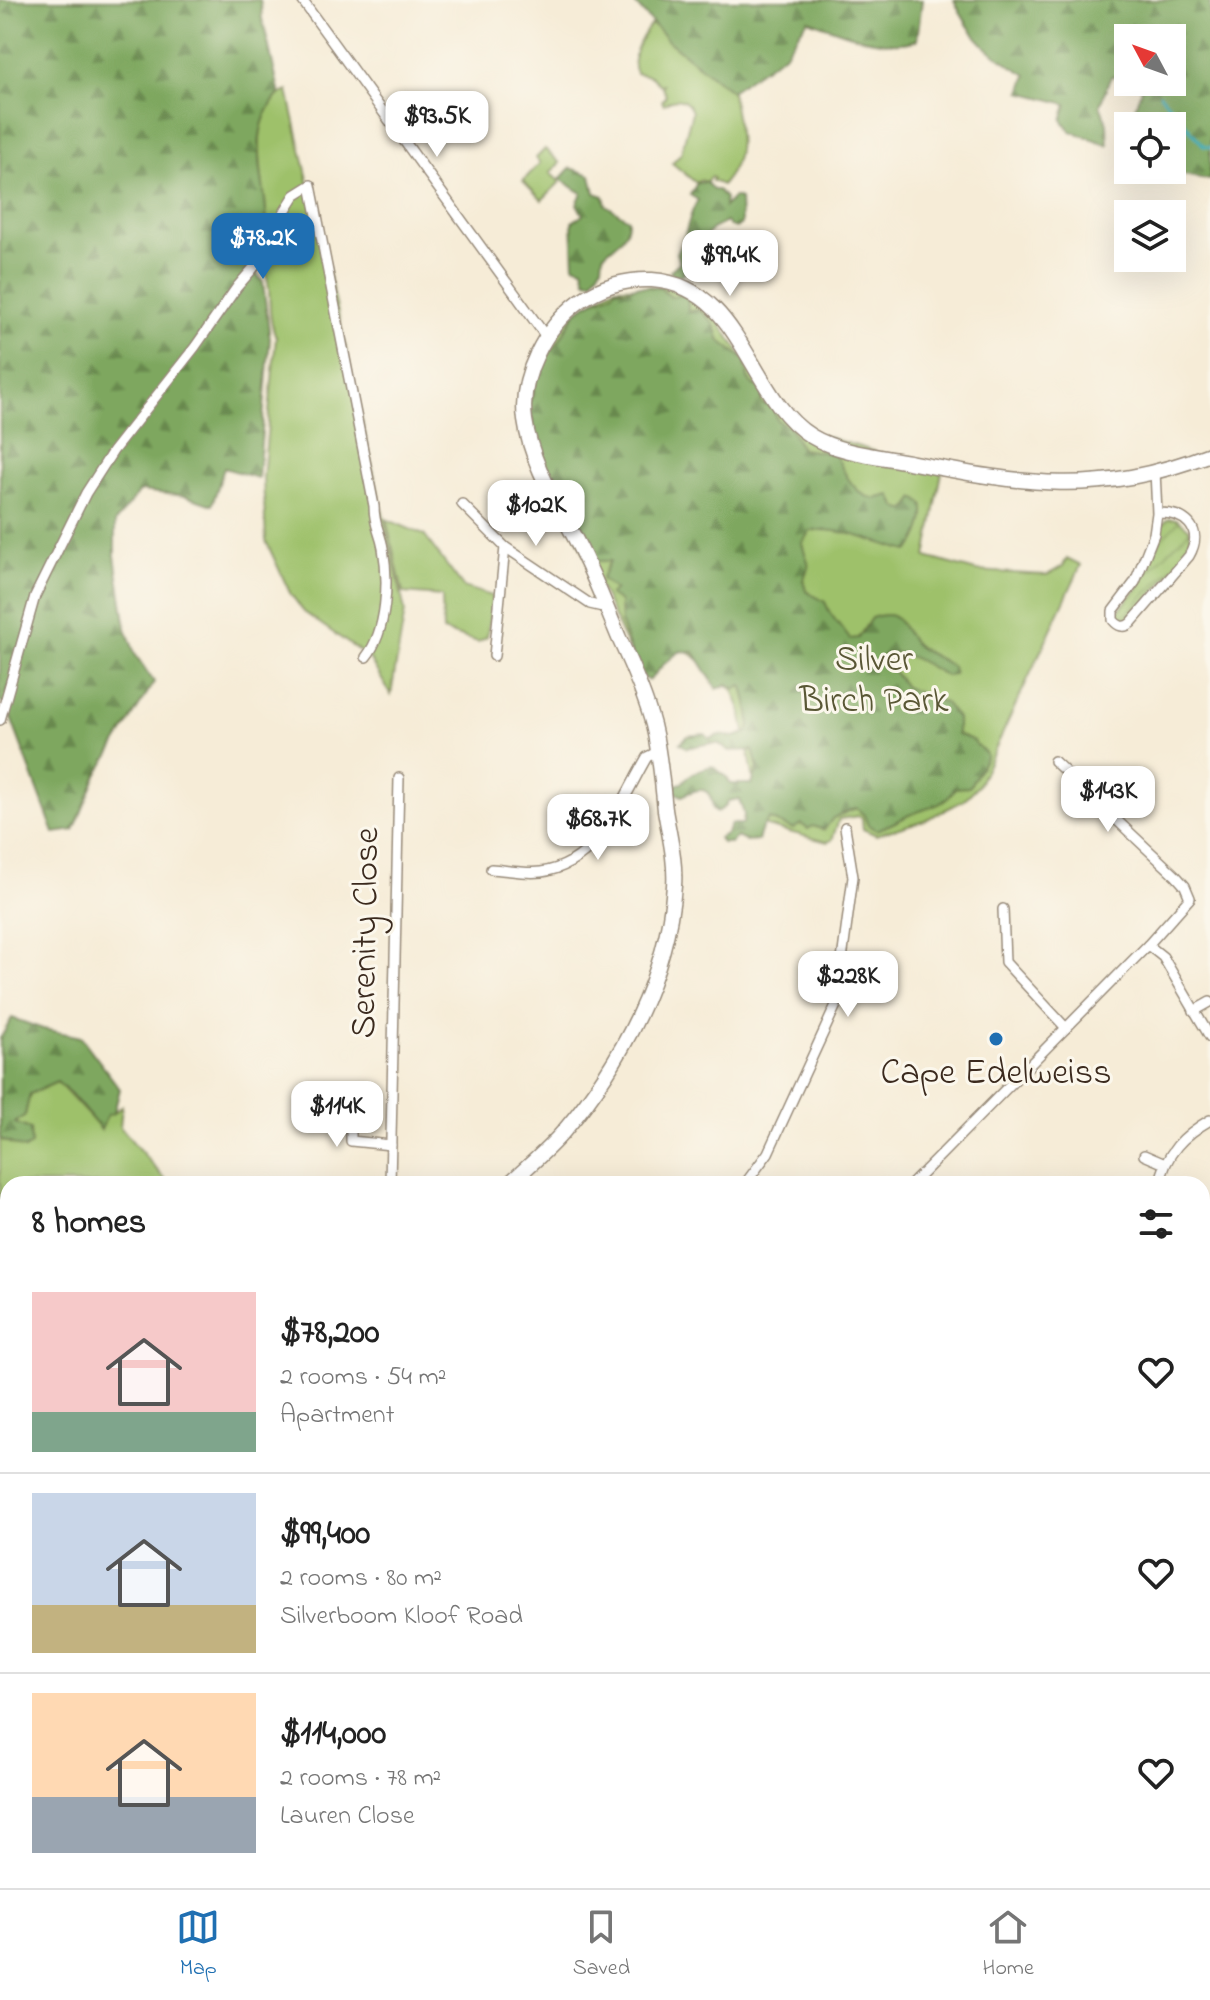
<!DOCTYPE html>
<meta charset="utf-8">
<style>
:root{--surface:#fff;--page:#f2f2f2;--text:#222;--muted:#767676;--line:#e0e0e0;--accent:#1f6fb2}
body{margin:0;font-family:"Indie Flower",sans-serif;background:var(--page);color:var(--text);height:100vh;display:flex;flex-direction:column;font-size:30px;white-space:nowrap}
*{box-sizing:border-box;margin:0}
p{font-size:26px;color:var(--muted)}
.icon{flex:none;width:44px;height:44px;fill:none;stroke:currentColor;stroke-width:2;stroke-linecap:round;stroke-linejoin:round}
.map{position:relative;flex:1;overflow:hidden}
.details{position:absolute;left:0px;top:1176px;width:1210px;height:712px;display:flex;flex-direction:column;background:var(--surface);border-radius:24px 24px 0 0;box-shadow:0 8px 32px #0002}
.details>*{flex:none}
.needle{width:52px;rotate:311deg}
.controls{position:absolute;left:1114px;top:24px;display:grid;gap:16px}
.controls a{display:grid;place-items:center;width:72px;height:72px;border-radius:0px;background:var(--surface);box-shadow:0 8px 32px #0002;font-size:40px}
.price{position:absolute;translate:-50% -68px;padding:0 18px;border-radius:16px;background:#fff;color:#222;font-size:26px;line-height:52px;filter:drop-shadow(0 2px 4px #0008)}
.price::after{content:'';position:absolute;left:50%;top:48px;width:24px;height:18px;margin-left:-12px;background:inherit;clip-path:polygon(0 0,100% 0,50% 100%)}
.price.on{background:var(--accent);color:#fff}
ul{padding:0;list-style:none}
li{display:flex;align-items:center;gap:24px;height:200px;padding:0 32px}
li+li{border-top:2px solid var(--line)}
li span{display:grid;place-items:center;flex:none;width:224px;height:160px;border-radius:0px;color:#555}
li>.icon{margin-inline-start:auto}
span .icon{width:96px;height:96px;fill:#fffc;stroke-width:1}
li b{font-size:34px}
h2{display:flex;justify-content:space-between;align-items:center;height:96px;padding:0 32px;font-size:34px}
.menu{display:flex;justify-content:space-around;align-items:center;height:112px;border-top:2px solid var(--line);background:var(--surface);font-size:22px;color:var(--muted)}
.menu a{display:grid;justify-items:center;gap:4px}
.menu .on{color:var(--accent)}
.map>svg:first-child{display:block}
.green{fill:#9ec16a;stroke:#6c7644;stroke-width:2}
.forest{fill:url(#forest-firs);stroke:#5c683e;stroke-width:2}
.wetland{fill:url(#wetland-marsh);stroke:#6c7644;stroke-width:2}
.garden{fill:url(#garden-furrows);stroke:#6c7644;stroke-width:2}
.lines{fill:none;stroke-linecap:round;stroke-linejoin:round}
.stream{stroke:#3dadb8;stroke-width:3}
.street-casing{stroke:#988b7a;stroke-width:12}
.secondary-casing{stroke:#988b7a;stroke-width:17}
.street{stroke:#fff;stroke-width:9}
.secondary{stroke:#fff;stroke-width:14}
.poi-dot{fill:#1f6fb2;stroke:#fbf7ec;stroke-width:3}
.labels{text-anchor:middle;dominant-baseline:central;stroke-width:6;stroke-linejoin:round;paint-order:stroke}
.park-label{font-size:36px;fill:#595735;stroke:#fbf7ec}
.street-label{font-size:36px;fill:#3b2a1e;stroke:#fbf7ec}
.poi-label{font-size:36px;fill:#3b2a1e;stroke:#fbf7ec}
</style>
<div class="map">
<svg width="1210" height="1888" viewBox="0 0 1210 1888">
<defs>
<pattern id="forest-firs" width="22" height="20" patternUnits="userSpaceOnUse" patternTransform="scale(2)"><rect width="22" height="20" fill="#7ea75e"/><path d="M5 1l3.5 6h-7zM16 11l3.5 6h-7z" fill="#68884d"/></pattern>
<pattern id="wetland-marsh" width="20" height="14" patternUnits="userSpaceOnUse" patternTransform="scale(2)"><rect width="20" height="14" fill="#9ec16a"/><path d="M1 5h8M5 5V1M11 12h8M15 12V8" fill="none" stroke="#829d57"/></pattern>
<pattern id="garden-furrows" width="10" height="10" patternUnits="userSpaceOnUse" patternTransform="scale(2)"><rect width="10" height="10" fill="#9ec16a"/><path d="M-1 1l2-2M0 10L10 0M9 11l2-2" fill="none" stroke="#829d57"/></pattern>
</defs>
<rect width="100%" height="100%" fill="#fbf7ec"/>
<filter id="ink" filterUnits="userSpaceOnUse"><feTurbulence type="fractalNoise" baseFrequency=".0125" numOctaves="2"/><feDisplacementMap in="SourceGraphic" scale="16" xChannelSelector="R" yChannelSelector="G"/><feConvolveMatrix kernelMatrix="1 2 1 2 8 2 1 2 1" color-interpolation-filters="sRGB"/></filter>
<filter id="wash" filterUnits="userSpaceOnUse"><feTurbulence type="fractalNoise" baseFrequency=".006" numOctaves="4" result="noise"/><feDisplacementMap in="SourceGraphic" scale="32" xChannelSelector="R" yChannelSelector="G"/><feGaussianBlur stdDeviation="1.8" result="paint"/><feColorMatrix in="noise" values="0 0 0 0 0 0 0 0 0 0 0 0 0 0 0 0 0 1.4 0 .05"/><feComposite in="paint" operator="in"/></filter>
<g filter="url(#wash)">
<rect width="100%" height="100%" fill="#f6ecd7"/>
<g class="green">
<path d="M651 24 731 86C736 124 749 154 722 185L712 181 713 178 710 177 707 182 700 180 696 183 672 163 681 153 692 112C687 98 675 96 664 104L662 101 666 95 662 88 663 84 660 85 650 76 636 73C628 59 642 36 651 24Z"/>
<path d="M288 91 405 611 391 695 369 658 304 612 290 593 266 541 263 478 276 337C269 321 270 307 269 289 268 279 264 269 264 259 263 245 266 230 266 215 265 183 243 105 288 91Z"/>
<polygon points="545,149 560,163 550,173 560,182 542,200 523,181 540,163 536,158"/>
<polygon points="663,286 688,296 716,318 791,426 942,472 926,557 976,571 1047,575 1063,566 1067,558 1081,565 978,786 963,801 925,820 876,835 863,829 862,818 859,816 839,819 832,840 827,842 762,825 741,710 733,690 686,649 639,672 537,451 529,402 540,356 569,316 615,287"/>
<polygon points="386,519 424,535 463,587 492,596 487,637 478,642 443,631 442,596 403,593"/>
<polygon points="57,1082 101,1129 107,1115 114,1113 122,1106 120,1127 169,1184 8,1184 8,1336 0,1326 0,1139 24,1149 14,1124 25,1115 29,1094"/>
<polygon points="8,1365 8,1880 192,1880 191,1888 0,1888 0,1387"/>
<polygon points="1202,1369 1210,1381 1210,1512 1202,1514"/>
</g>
<g class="forest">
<path d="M0 0H260C262 6 261 13 262 19 269 43 273 69 280 93 240 139 271 183 266 233 265 244 256 257 251 267L263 282 270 339 258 478 224 468 212 505 186 496 140 491 115 522V556L126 628 135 654 154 682 96 777 74 830 54 833 6 705 0 702Z"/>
<path d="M632 0H922L917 40C882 51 842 31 808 20L784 54 731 91 668 41Z"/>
<path d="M954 0H1210V180L1184 175 1172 168V126H1139L1134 111 1143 82H1172V38H1128V78L1111 76 1100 105 1107 123 1108 145 1071 131 1062 120 1067 104 1021 92 1027 75C989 53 973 41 954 0Z"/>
<path d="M570 168 591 175 595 193 604 196 606 205 628 219C628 239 615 243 603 255L602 266 593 281 586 280 583 268 574 265 572 222 583 215 577 204 582 193 560 179Z"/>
<path d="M706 182 713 190H718L725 198 724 207 734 197 740 199 741 224 736 228 729 226 726 222 712 229 700 244 701 249 694 259 705 251 710 258 706 261 700 259 696 268 686 264 683 275H673L670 271 680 262 676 253C688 237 687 216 698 200L690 195 697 183Z"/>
<path d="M637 286 660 288 671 297 683 295 688 300V311L699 310C711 319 717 325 719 340L745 360 748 379 753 385 762 388 764 394 761 401 762 404 773 406 777 420 791 429 801 449 835 454C843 469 853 495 873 498 879 499 885 496 891 495L896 506 902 510H906L915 498 923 504C927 517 919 542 908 551 881 545 838 525 810 531L802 543C807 565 813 559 803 580L806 591 825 602 830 613 850 639 858 638 871 618C901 608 898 624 914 643 924 654 941 657 952 667L954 674 947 676C929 668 902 645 882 656L905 687 945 703 957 718V734L972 740 986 754V758L969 787 955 788C946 808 922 808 905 817 896 822 887 826 876 830L868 825 864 815 856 808 833 818 824 830 813 826 808 829 801 824 793 829 769 819 762 828 758 840 745 841 737 837 730 843H722L719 838 727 833 731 824H743L744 814 739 799 728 801 725 807 717 812 713 809C711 787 702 786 682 796L674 792 675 785 682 783C689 773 701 769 712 766L727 777 730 784H752L758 768 753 750 728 751 719 744 711 743 687 748 680 743 688 736 705 734 710 739 719 735 734 737 749 732C752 717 747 702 743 687L741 685 736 689 728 684 717 689 694 652 680 651 663 665 649 681 640 675 637 660 633 657 621 624 620 602 609 595 615 590 601 579 610 561H595L593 553C582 547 583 537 582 527L575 524C568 511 549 468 541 462L543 456C530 443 538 422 528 409L529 401 534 395V386L537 377 534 373C540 355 548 357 557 344 570 326 569 313 591 302 601 297 610 297 617 288L625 290Z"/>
<polygon points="12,1018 43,1029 81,1037 120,1089 114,1113 107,1115 101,1130 71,1094 57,1082 30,1094 25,1115 15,1123 30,1129 31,1145 24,1149 0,1139 0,1039"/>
</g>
<polygon class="wetland" points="1210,1445 1210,1477 1202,1478 1202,1447"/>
<polygon class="garden" points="1169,518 1177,519 1190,529 1192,548 1132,619 1122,621 1117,612 1137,589 1160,539 1162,524"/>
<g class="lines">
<polyline class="stream" points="1160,94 1204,146 1210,147"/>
</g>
</g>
<g filter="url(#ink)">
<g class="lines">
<g class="street-casing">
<g id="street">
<polyline points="302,0 547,338"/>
<path d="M1155 471 1157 513 1154 534 1135 582 1113 611V620C1118 626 1124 629 1131 623L1189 556C1205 528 1184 512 1157 513"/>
<polyline points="462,504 505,547 590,604 607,608"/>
<polyline points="494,656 505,547"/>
<path d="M0 720 35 596 86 493 113 451 195 347 237 287 262 258 285 211 295 195 311 185 374 506C374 526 380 531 383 548 389 581 387 631 366 657"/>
<path d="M491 869C507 870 525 874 541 872 600 864 621 801 647 757L657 752"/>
<polyline points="1003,909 1005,962 1066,1028"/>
<polyline points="1148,945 1163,957 1210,1037"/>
<polyline points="1194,1011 1210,1002"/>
<polyline points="351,1094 351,1141 391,1145"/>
<polyline points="1144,1155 1165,1164"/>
<polyline points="390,1184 399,778"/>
<polyline points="745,1184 768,1153 836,1005 853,877 845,827"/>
<polyline points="912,1184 1148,945 1190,898 1185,886 1176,876 1054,761"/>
<path d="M1160 1184C1165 1153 1184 1135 1210 1120"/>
<polyline points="0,1328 8,1338"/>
<polyline points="1202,1351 1210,1373"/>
<polyline points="0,1358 8,1337"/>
<polyline points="1202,1563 1210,1561"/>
<polyline points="1202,1783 1210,1783"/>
<polyline points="1199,1881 1210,1881"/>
<polyline points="200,1888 202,1880"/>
<polyline points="700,1888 703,1880"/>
<polyline points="962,1888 964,1880"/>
</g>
</g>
<g class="secondary-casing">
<g id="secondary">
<path d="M509 1184C527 1167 548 1150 564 1131 622 1062 667 976 674 886 676 861 669 834 665 810 662 782 660 753 653 725 645 695 632 666 619 638 606 607 594 575 578 544 558 505 531 464 525 420 519 376 545 327 580 301 601 286 627 279 652 280 743 286 748 397 811 436 839 453 877 456 909 462 1024 484 1097 498 1210 454"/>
<polyline points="374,1888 374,1880"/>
</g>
</g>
<use href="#street" class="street"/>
<use href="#secondary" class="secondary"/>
</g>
</g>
<circle class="poi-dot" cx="996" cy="1039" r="8"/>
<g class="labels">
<g class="park-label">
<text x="874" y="661">Silver<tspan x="874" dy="41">Birch Park</tspan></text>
</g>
<g class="street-label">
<text transform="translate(367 933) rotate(-89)">Serenity Close</text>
</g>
<g class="poi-label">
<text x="996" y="1074">Cape Edelweiss</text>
</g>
</g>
</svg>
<div class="controls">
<a><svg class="needle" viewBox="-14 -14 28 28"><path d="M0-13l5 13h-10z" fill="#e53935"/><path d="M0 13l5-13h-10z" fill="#767676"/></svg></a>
<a><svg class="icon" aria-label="locate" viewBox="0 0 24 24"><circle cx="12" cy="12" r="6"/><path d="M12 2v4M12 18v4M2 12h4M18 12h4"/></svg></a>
<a><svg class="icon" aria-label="layers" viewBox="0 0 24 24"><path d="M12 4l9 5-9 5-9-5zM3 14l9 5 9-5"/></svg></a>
</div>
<b class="price" style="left:437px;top:159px">$93.5K</b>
<b class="price on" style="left:263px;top:281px">$78.2K</b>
<b class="price" style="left:730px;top:298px">$99.4K</b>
<b class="price" style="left:536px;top:548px">$102K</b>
<b class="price" style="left:1108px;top:834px">$143K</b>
<b class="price" style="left:598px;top:862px">$68.7K</b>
<b class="price" style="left:848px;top:1019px">$228K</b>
<b class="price" style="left:337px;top:1149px">$114K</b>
<section class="details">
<h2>8 homes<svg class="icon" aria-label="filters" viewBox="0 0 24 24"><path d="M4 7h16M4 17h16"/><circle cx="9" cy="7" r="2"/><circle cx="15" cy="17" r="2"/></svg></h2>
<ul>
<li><span style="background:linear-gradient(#f6c9c9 75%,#7fa58c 0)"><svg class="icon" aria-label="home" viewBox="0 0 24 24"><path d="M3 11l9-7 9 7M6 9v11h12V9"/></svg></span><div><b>$78,200</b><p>2 rooms · 54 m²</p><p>Apartment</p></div><svg class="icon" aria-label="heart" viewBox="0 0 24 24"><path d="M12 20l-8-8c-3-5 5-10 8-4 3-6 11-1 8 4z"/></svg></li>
<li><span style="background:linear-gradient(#c9d6e8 70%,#c2b280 0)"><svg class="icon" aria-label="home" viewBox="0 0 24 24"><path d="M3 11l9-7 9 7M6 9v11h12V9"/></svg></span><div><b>$99,400</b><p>2 rooms · 80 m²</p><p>Silverboom Kloof Road</p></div><svg class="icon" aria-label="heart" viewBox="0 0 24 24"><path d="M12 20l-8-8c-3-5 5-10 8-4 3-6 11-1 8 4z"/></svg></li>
<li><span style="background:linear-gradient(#ffd9b3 65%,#9aa5b1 0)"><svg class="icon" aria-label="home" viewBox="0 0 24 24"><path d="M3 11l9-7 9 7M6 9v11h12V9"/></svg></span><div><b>$114,000</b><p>2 rooms · 78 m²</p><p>Lauren Close</p></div><svg class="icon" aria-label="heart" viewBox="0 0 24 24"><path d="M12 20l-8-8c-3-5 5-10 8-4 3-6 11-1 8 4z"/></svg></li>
</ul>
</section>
</div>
<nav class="menu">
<a class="on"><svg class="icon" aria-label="map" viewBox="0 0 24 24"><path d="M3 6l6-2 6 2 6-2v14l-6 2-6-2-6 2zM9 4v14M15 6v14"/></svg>Map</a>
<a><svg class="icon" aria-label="saved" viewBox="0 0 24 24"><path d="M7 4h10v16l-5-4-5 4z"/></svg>Saved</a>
<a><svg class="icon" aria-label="home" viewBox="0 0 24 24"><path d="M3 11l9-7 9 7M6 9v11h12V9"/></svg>Home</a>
</nav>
